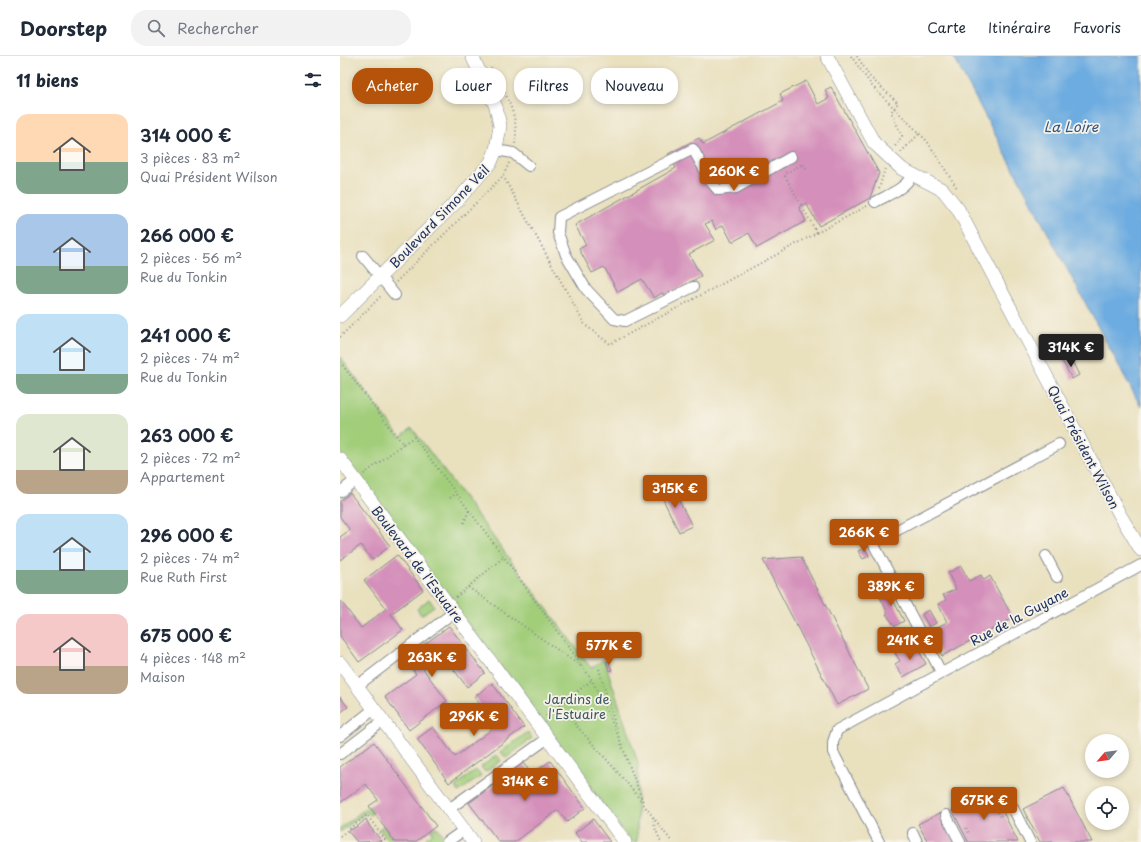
<!DOCTYPE html>
<html lang="fr">
<meta charset="utf-8">
<style>
:root{--surface:#fff;--page:#f2f2f3;--text:#1f2937;--muted:#747a83;--line:#e0e1e3;--accent:#b45309}
body{margin:0;font-family:"Playpen Sans",sans-serif;background:var(--page);color:var(--text);height:100vh;display:flex;flex-direction:column;font-size:15px;white-space:nowrap}
*{box-sizing:border-box;margin:0}
p{font-size:13px;color:var(--muted)}
.icon{flex:none;width:22px;height:22px;fill:none;stroke:currentColor;stroke-width:2;stroke-linecap:round;stroke-linejoin:round}
.map{position:relative;flex:1;overflow:hidden}
.panel{display:flex;flex-direction:column;background:var(--surface);width:340px}
.panel>*{flex:none}
.hud{position:absolute;left:12px;top:12px;width:380px;height:36px;display:flex;gap:8px}
.needle{width:26px;rotate:242deg}
.buttons{position:absolute;left:745px;top:678px;display:grid;gap:8px}
.buttons a{display:grid;place-items:center;width:44px;height:44px;border-radius:50%;background:var(--surface);box-shadow:0 2px 6px #0003;font-size:20px}
.price{position:absolute;translate:-50% -34px;padding:0 9px;border-radius:4px;background:var(--accent);color:#fff;font-size:13px;line-height:26px;filter:drop-shadow(0 1px 2px #0008)}
.price::after{content:'';position:absolute;left:50%;top:24px;width:12px;height:9px;margin-left:-6px;background:inherit;clip-path:polygon(0 0,100% 0,50% 100%)}
.price.active{background:#222;color:#fff}
ul{padding:0;list-style:none}
li{display:flex;align-items:center;gap:12px;height:100px;padding:0 16px}
li span{display:grid;place-items:center;flex:none;width:112px;height:80px;border-radius:12px;color:#555}
li>.icon{margin-inline-start:auto}
span .icon{width:48px;height:48px;fill:#fffc;stroke-width:1}
li b{font-size:17px}
h2{display:flex;justify-content:space-between;align-items:center;height:48px;padding:0 16px;font-size:17px}
.chip{padding:0 14px;border-radius:16px;background:var(--surface);box-shadow:0 2px 6px #0003;font-size:14px;line-height:36px}
.chip.active{background:var(--accent);color:#fff}
header{display:flex;align-items:center;gap:24px;box-sizing:border-box;height:56px;padding:0 20px;background:var(--surface);border-bottom:1px solid var(--line)}
header strong{font-size:19px}
nav{display:flex;gap:22px;margin-inline-start:auto;font-size:14px}
.search{width:280px;height:36px;background:var(--page);display:flex;align-items:center;gap:10px;box-sizing:border-box;padding:0 14px;border-radius:16px;color:var(--muted);font-size:15px}
main{display:flex;flex:1;min-height:0}
.map>svg:first-child{display:block}
.green{fill:#a2ce7a;stroke:#5e7e6c}
.water{fill:#6dace0;stroke:#446e9f}
.building{fill:#d48fba}
.lines{fill:none;stroke-linecap:round;stroke-linejoin:round}
.minor-casing{stroke:#82888e;stroke-width:12}
.major-casing{stroke:#82888e;stroke-width:14}
.path{stroke:#82888e;stroke-width:2;stroke-dasharray:1 3;stroke-linecap:butt}
.minor{stroke:#fff;stroke-width:10}
.major{stroke:#fff;stroke-width:13}
.labels{text-anchor:middle;dominant-baseline:central;stroke-width:3.5;stroke-linejoin:round;paint-order:stroke}
.street-label{font-size:13px;fill:#1b2f5e;stroke:#f7f3e8}
.park-label{font-size:13px;fill:#3d5765;stroke:#f7f3e8}
.water-label{font-size:14px;font-style:italic;fill:#345485;stroke:#f7f3e8}
</style>
<header>
<strong>Doorstep</strong>
<div class="search"><svg class="icon" aria-label="search" viewBox="0 0 24 24"><circle cx="10" cy="10" r="6"/><path d="M15 15l6 6"/></svg>Rechercher</div>
<nav><a>Carte</a><a>Itinéraire</a><a>Favoris</a></nav>
</header>
<main>
<section class="panel">
<h2>11 biens<svg class="icon" aria-label="filters" viewBox="0 0 24 24"><path d="M4 7h16M4 17h16"/><circle cx="9" cy="7" r="2"/><circle cx="15" cy="17" r="2"/></svg></h2>
<ul>
<li><span style="background:linear-gradient(#ffd9b3 60%,#7fa58c 0)"><svg class="icon" aria-label="home" viewBox="0 0 24 24"><path d="M3 11l9-7 9 7M6 9v11h12V9"/></svg></span><div><b>314 000 €</b><p>3 pièces · 83 m²</p><p>Quai Président Wilson</p></div></li>
<li><span style="background:linear-gradient(#a9c7e8 65%,#7fa58c 0)"><svg class="icon" aria-label="home" viewBox="0 0 24 24"><path d="M3 11l9-7 9 7M6 9v11h12V9"/></svg></span><div><b>266 000 €</b><p>2 pièces · 56 m²</p><p>Rue du Tonkin</p></div></li>
<li><span style="background:linear-gradient(#bfe0f5 75%,#7fa58c 0)"><svg class="icon" aria-label="home" viewBox="0 0 24 24"><path d="M3 11l9-7 9 7M6 9v11h12V9"/></svg></span><div><b>241 000 €</b><p>2 pièces · 74 m²</p><p>Rue du Tonkin</p></div></li>
<li><span style="background:linear-gradient(#dfe7d0 70%,#b9a48a 0)"><svg class="icon" aria-label="home" viewBox="0 0 24 24"><path d="M3 11l9-7 9 7M6 9v11h12V9"/></svg></span><div><b>263 000 €</b><p>2 pièces · 72 m²</p><p>Appartement</p></div></li>
<li><span style="background:linear-gradient(#bfe0f5 70%,#7fa58c 0)"><svg class="icon" aria-label="home" viewBox="0 0 24 24"><path d="M3 11l9-7 9 7M6 9v11h12V9"/></svg></span><div><b>296 000 €</b><p>2 pièces · 74 m²</p><p>Rue Ruth First</p></div></li>
<li><span style="background:linear-gradient(#f6c9c9 65%,#b9a48a 0)"><svg class="icon" aria-label="home" viewBox="0 0 24 24"><path d="M3 11l9-7 9 7M6 9v11h12V9"/></svg></span><div><b>675 000 €</b><p>4 pièces · 148 m²</p><p>Maison</p></div></li>
</ul>
</section>
<div class="map">
<svg width="801" height="786" viewBox="0 0 801 786">
<rect width="100%" height="100%" fill="#f7f3e8"/>
<filter id="ink" filterUnits="userSpaceOnUse"><feTurbulence type="fractalNoise" baseFrequency=".025" numOctaves="2"/><feDisplacementMap in="SourceGraphic" scale="8" xChannelSelector="R" yChannelSelector="G"/><feConvolveMatrix kernelMatrix="1 2 1 2 8 2 1 2 1" color-interpolation-filters="sRGB"/></filter>
<filter id="wash" filterUnits="userSpaceOnUse"><feTurbulence type="fractalNoise" baseFrequency=".012" numOctaves="4" result="noise"/><feDisplacementMap in="SourceGraphic" scale="16" xChannelSelector="R" yChannelSelector="G"/><feGaussianBlur stdDeviation="0.9" result="paint"/><feColorMatrix in="noise" values="0 0 0 0 0 0 0 0 0 0 0 0 0 0 0 0 0 1.4 0 .05"/><feComposite in="paint" operator="in"/></filter>
<g filter="url(#wash)">
<rect width="100%" height="100%" fill="#e9e0be"/>
<g class="green">
<polygon points="0,301 60,381 72,372 251,612 264,603 298,707 297,786 291,786 0,396"/>
<polygon points="89,543 94,550 81,559 77,553"/>
<polygon points="188,676 192,682 166,702 161,696"/>
<polygon points="157,699 161,705 145,716 141,711"/>
<polygon points="136,714 141,720 119,736 115,730"/>
<polygon points="29,750 33,757 30,759 27,756 0,776 0,772"/>
<polygon points="43,770 55,786 50,786 39,773"/>
<polygon points="97,771 106,783 101,786 88,786 86,782 93,777 91,774"/>
</g>
<polygon class="water" points="613,0 801,0 801,351"/>
<g id="blocks">
<g class="building">
<polygon points="466,25 478,48 489,42 485,34 491,31 539,117 530,142 479,170 466,147 459,151 466,165 417,192 409,177 392,186 383,169 376,174 372,165 365,168 375,184 349,198 361,220 326,240 322,237 314,242 302,223 278,236 264,211 252,217 239,193 246,189 235,169 336,112 328,98 359,82 363,88 443,45 440,38"/>
<polygon points="730,301 739,319 732,323 722,305"/>
<polygon points="331,429 352,470 339,476 319,435"/>
<polygon points="10,437 50,490 32,504 21,489 0,504 0,481 10,474 0,461 0,445"/>
<polygon points="525,492 529,500 523,503 518,495"/>
<polygon points="57,499 83,534 51,558 63,574 19,606 0,580 0,544 21,572 46,553 24,524"/>
<polygon points="461,501 528,633 497,649 423,504"/>
<polygon points="621,510 629,525 641,519 644,524 650,520 673,562 602,600 590,575 607,566 598,548 606,544 603,539 616,533 608,517"/>
<polygon points="547,532 564,565 555,570 546,558 548,557 538,537"/>
<polygon points="589,554 596,567 589,571 582,558"/>
<polygon points="109,570 145,617 127,631 102,598 83,613 107,645 69,674 45,641 76,618 65,603"/>
<polygon points="576,589 586,608 563,621 555,608 560,605 555,597 560,595 561,597"/>
<polygon points="268,605 272,614 270,615 266,606"/>
<polygon points="152,627 184,671 109,727 77,683 93,671 115,701 156,670 134,641"/>
<polygon points="0,641 8,651 0,657"/>
<polygon points="34,686 96,770 75,786 55,786 29,750 38,744 26,728 0,747 0,711"/>
<polygon points="210,705 245,752 227,766 218,754 175,786 159,786 129,747 183,707 192,718"/>
<polygon points="724,732 752,786 700,786 683,753"/>
<polygon points="652,734 678,786 628,786 627,783 612,754"/>
<polygon points="600,757 615,786 588,786 578,768"/>
<polygon points="26,763 30,771 42,785 17,786 8,775 18,770"/>
<polygon points="253,763 270,786 242,786 235,777"/>
</g>
</g>
</g>
<g filter="url(#ink)">
<use href="#blocks" fill-opacity="0" stroke="#82888e" stroke-width="1"/>
<g class="lines">
<g class="minor-casing">
<g id="minor">
<polyline points="156,94 173,97 189,110"/>
<path d="M535 146C548 139 565 133 572 119"/>
<polyline points="23,200 55,239"/>
<polyline points="353,231 285,265 274,263 246,233 226,199 218,177 219,161 353,93 372,127 378,134 396,132 451,101"/>
<polyline points="0,436 16,424"/>
<polyline points="706,500 717,521"/>
<polyline points="601,616 533,487 719,388"/>
<polyline points="17,630 114,556"/>
<polyline points="0,680 34,653"/>
<polyline points="0,698 43,665"/>
<polyline points="667,740 690,786"/>
<polyline points="109,753 208,682"/>
<polyline points="606,759 620,786"/>
<polyline points="573,777 577,786"/>
<polyline points="107,786 124,774"/>
<polyline points="539,786 493,696 493,686 497,674 801,509"/>
</g>
</g>
<g class="major-casing">
<g id="major">
<polyline points="487,0 534,87 562,113 603,134 618,153 780,459 801,494"/>
<polyline points="0,260 118,144 151,106 156,94 160,70 156,51 132,0"/>
<polyline points="0,403 285,786"/>
<polyline points="0,607 133,786"/>
</g>
</g>
<g class="path">
<polyline points="511,0 532,30 587,85 617,132"/>
<polyline points="517,0 530,21 558,47 551,56 562,80 554,92"/>
<path d="M151 12C164 35 180 60 175 88"/>
<polyline points="561,96 580,77"/>
<polyline points="466,113 463,108 461,109 446,117 445,120 477,177"/>
<polyline points="163,120 245,269 270,288 527,150"/>
<polyline points="539,133 545,112"/>
<polyline points="56,226 163,120 169,107"/>
<polyline points="0,281 42,239"/>
<polyline points="0,306 63,388 74,381 164,501 252,624 278,679 304,749 332,786"/>
<polyline points="24,418 63,388"/>
<polyline points="110,442 116,438"/>
<polyline points="124,467 129,454"/>
<polyline points="128,531 164,501"/>
<polyline points="116,541 128,531 242,611"/>
<polyline points="259,613 276,672"/>
<path d="M219 649C246 682 276 712 302 746"/>
<polyline points="206,660 252,624"/>
<polyline points="658,756 662,763"/>
<polyline points="313,761 315,772 321,786"/>
<polyline points="626,772 630,779"/>
<polyline points="0,780 27,759 47,786"/>
<polyline points="41,786 45,784"/>
</g>
<use href="#minor" class="minor"/>
<use href="#major" class="major"/>
</g>
</g>
<g class="labels">
<g class="street-label">
<text transform="translate(99 160) rotate(-46)">Boulevard Simone Veil</text>
<text transform="translate(744 391) rotate(62)">Quai Président Wilson</text>
<text transform="translate(78 508) rotate(53)">Boulevard de l'Estuaire</text>
<text transform="translate(679 560) rotate(-28)">Rue de la Guyane</text>
</g>
<g class="park-label">
<text x="237" y="642">Jardins de<tspan x="237" dy="15">l'Estuaire</tspan></text>
</g>
<g class="water-label">
<text x="731" y="70">La Loire</text>
</g>
</g>
</svg>
<div class="buttons">
<a><svg class="needle" viewBox="-14 -14 28 28"><path d="M0-13l5 13h-10z" fill="#e53935"/><path d="M0 13l5-13h-10z" fill="#747a83"/></svg></a>
<a><svg class="icon" aria-label="locate" viewBox="0 0 24 24"><circle cx="12" cy="12" r="6"/><path d="M12 2v4M12 18v4M2 12h4M18 12h4"/></svg></a>
</div>
<b class="price" style="left:394px;top:136px">260K €</b>
<b class="price active" style="left:731px;top:312px">314K €</b>
<b class="price" style="left:335px;top:453px">315K €</b>
<b class="price" style="left:524px;top:497px">266K €</b>
<b class="price" style="left:551px;top:551px">389K €</b>
<b class="price" style="left:570px;top:605px">241K €</b>
<b class="price" style="left:269px;top:610px">577K €</b>
<b class="price" style="left:92px;top:622px">263K €</b>
<b class="price" style="left:134px;top:681px">296K €</b>
<b class="price" style="left:185px;top:746px">314K €</b>
<b class="price" style="left:644px;top:765px">675K €</b>
<div class="hud">
<a class="chip active">Acheter</a>
<a class="chip">Louer</a>
<a class="chip">Filtres</a>
<a class="chip">Nouveau</a>
</div>
</div>
</main>
